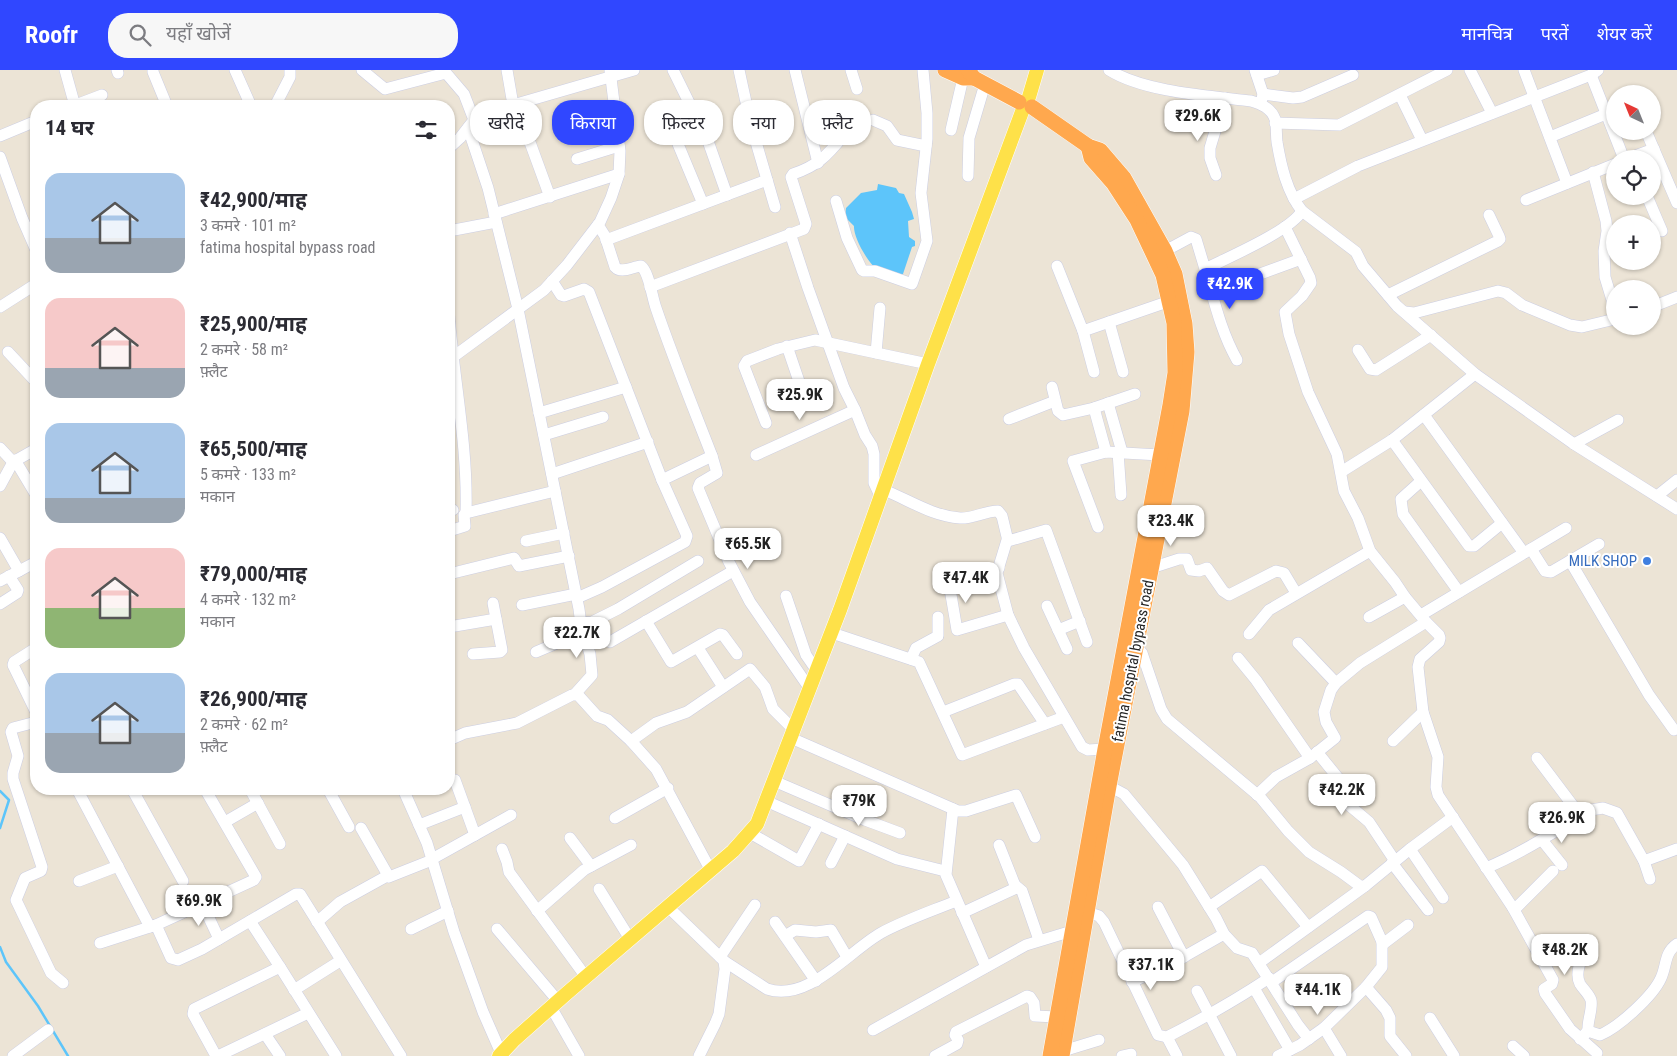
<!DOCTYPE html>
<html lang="hi">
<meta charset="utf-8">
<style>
:root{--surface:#fff;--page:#f7f7f7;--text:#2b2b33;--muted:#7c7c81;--accent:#3047ff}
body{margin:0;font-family:"Roboto Condensed","Noto Sans Devanagari",sans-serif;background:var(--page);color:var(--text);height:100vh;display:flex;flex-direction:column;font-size:19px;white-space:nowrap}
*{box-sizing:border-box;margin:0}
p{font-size:16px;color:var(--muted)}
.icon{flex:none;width:28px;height:28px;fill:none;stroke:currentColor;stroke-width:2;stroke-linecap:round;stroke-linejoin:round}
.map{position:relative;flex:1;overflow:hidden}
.panel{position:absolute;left:30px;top:30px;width:425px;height:695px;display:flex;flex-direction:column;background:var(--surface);border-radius:20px;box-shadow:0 1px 4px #0004}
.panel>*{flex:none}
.hud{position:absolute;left:470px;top:30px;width:475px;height:45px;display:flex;gap:10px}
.needle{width:32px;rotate:317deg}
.tools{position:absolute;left:1606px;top:15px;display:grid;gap:10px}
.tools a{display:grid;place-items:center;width:55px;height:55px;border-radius:50%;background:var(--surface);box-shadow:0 1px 4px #0004;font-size:25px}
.price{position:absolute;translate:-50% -42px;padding:0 11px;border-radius:10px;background:#fff;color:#222;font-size:16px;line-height:32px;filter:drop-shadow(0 1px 2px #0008)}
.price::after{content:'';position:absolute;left:50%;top:30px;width:15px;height:11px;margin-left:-8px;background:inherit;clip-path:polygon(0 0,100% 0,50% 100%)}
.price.current{background:var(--accent);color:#fff}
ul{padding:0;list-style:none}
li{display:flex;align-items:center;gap:15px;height:125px;padding:0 15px}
li span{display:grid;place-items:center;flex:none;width:140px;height:100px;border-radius:15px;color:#555}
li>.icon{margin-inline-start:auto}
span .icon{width:60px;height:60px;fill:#fffc;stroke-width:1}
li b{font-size:21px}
h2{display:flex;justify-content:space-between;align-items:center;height:60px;padding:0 15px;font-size:21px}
.tag{padding:0 18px;border-radius:20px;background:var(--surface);box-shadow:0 1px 4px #0004;font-size:18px;line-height:45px}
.tag.current{background:var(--accent);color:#fff}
header{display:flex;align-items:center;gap:30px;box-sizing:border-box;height:70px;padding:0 25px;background:var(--accent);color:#fff}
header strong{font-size:24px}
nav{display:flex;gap:28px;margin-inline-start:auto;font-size:18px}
.search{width:350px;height:45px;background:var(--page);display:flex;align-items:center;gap:12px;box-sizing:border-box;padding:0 18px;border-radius:20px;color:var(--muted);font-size:19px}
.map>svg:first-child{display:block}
.water{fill:#5dc5fa}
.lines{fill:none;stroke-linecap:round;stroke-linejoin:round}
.stream{stroke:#5dc5fa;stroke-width:2.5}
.minor-casing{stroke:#cccee2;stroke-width:12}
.major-casing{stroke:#fff;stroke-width:15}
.highway-casing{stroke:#fff;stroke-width:16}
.minor{stroke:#fff;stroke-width:11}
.major{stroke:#fee149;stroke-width:14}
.highway{stroke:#ffa84e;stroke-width:15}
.shop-dot{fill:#3f7fe0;stroke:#fff;stroke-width:2}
.labels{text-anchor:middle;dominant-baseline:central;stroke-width:4;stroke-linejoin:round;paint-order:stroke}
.shop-label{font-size:15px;fill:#366cbe;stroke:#fff;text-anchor:end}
.street-label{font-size:15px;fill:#272727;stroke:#fff}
</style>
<header>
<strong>Roofr</strong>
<div class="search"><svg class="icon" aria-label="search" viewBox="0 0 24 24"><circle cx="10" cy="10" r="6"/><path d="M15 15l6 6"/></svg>यहाँ खोजें</div>
<nav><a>मानचित्र</a><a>परतें</a><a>शेयर करें</a></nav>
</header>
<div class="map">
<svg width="1677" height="986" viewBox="0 0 1677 986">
<rect width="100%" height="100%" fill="#ece4d6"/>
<path class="water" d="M878 114 896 118 899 123 904 124 912 142 914 149 908 151 909 167 915 171V176L912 177 903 204C897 204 888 205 883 204 871 199 853 168 854 156L845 147 846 138 861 123 877 120Z"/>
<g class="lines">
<g class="stream">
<polyline points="0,721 9,730 0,758"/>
<polyline points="0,877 6,892 38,936 68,986"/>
</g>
<g class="minor-casing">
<g id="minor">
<polyline points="65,0 75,36"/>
<polyline points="117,0 118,3"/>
<polyline points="153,0 153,2 167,36"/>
<polyline points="235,0 251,36"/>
<polyline points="362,0 385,19 446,3 464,24 474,50"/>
<polyline points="507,0 513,35 634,0"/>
<polyline points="673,0 708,71 727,125"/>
<polyline points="739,0 751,55 775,137"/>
<polyline points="795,0 818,93"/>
<polyline points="851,0 857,19"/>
<path d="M1109 0C1144 22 1209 26 1251 31 1261 34 1271 38 1275 49 1277 56 1276 65 1277 72 1281 96 1287 122 1302 141L1356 182 1363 196 1397 236 1475 304 1574 374 1677 439"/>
<polyline points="1255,0 1263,24 1262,29"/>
<polyline points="1470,0 1492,43"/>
<polyline points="1524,0 1567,113"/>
<polyline points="1257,5 1274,0"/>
<polyline points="1591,5 1624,89"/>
<polyline points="1263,24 1293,28 1302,27 1353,5"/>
<polyline points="1400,25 1422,70"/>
<polyline points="516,34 550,127"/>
<polyline points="73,36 102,25"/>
<polyline points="275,36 290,7 290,0"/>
<polyline points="873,50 887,56 897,70 926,76"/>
<polyline points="1275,53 1339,55 1447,0"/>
<polyline points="468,58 488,118 518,239 579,539 581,555 590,584 592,605 575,624"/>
<polyline points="951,60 963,8"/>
<polyline points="1646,61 1677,133"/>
<polyline points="0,66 36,51"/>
<polyline points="1550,67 1606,44"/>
<polyline points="678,74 703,134"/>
<polyline points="449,78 460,68 474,50 483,45 513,35"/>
<polyline points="0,87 22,148 36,180"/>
<polyline points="577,89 619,76"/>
<polyline points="1627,89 1654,79"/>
<polyline points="1593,102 1606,151 1607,161 1604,181 1605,207 1615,240"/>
<polyline points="1216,105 1210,88 1210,78 1225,28"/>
<polyline points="968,106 969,68 985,14"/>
<polyline points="1647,126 1662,161"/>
<polyline points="1294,129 1358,96 1591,5 1598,0"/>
<polyline points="1526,130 1615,94"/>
<polyline points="836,131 847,168 862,200 864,201 875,201 912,214 927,171 921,123 927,69 927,43 923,0"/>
<polyline points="494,144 619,104"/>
<path d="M598 155 605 166 615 197C621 204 632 197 641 196 649 202 652 227 656 238 673 288 693 337 712 386L662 410"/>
<polyline points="1285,157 1310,208 1311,213 1302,226 1285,242 1289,264 1308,322 1337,384 1344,421 1358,448 1370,481 1395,512 1405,527 1426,552 1360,593 1336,613 1331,620 1324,642 1326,652 1335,668 1310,688"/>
<polyline points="449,161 496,152"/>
<polyline points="790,163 808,218 844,318 855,340 865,365 872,376 874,384 874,413 881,428"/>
<polyline points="606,170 767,110"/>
<path d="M1165 181 1191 167 1196 169 1205 199C1229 187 1290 161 1302 141"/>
<polyline points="1057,196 1083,261 1094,302"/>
<path d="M1205 199C1214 230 1221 262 1237 290"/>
<polyline points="1252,207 1301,189"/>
<polyline points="552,211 561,225 564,226 584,219 589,222 662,410 687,466 685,472 602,517 577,528"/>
<path d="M650 217 804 159 806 154 791 107 793 104C817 96 827 86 843 66"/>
<polyline points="1388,225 1498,171 1500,169 1499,166 1489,145"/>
<polyline points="0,237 36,214"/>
<polyline points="1652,237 1677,227"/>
<polyline points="1405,242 1414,243 1498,221 1506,223 1522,235 1570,255 1582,257 1615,249"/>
<path d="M449 245C454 311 468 376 466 443"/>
<polyline points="1109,252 1123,302"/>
<polyline points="1083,261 1170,231"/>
<polyline points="787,276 806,332"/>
<polyline points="1358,280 1370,299 1376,300 1431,265"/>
<polyline points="8,282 36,312"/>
<polyline points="876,283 880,238"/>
<polyline points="449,290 544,220 567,195 600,152 611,128 619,104 620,81 610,0"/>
<polyline points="1052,317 1058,341 1063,345 1094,338 1135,324"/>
<polyline points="1108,333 1122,382"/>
<polyline points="1094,338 1106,382"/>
<polyline points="539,343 626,317"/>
<polyline points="1424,345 1524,483"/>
<polyline points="1009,349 1055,331"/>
<polyline points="766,353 744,296 747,291 778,279 815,270 928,294"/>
<polyline points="544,365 603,347"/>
<polyline points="1392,370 1469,476 1474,476 1502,453"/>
<polyline points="1574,374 1618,350"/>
<polyline points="0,378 13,392"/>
<polyline points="1118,382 1121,425"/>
<polyline points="756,385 855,340"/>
<polyline points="712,386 717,403 700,413 698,418 729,492 750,532 810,619"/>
<polyline points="15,390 36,425"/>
<polyline points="1341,402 1392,370 1475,304"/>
<polyline points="552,404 648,372"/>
<polyline points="1421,411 1401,429 1403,444 1459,522"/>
<polyline points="0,416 13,392 36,379"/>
<path d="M884 420C909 430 932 446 960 448 972 449 985 441 998 441L1002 446 1008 471 1046 460 1087 572"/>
<polyline points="1657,426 1677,410"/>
<polyline points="449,441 453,440"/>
<polyline points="1098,457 1073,391 1106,382 1160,385"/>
<polyline points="449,461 465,456 464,445 466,443 555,421"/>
<polyline points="0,468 19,501"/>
<polyline points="1007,470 997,503 1008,545 1024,578 1082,677 1088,680 1105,679"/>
<polyline points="526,471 564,463"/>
<polyline points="1531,479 1545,501 1551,502 1599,474"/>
<polyline points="1570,491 1649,625 1674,660"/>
<polyline points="999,498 950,519 957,560 1008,545"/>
<polyline points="1145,500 1179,489 1187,489 1191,500 1199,501 1207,498 1223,521 1229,525 1276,501 1284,503 1296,523"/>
<polyline points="449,504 514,488 519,496 569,486"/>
<polyline points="0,511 36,492"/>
<polyline points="786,526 806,585 817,601"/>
<polyline points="0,534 17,523 18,520 9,506"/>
<polyline points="522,535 576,524"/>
<polyline points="1047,536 1067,579"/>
<polyline points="1421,545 1566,458"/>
<polyline points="1369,547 1405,527"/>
<polyline points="646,551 671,592 720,564 723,565 737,584"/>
<polyline points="1426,552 1439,565 1440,568 1439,572 1420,589 1418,597 1423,642 1438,687 1436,717 1438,725 1513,838 1516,838 1553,801"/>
<polyline points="580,553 592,552 618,539 698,491"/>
<polyline points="449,557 496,549"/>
<polyline points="1058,560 1080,551"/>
<polyline points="832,563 919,592 962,685 1064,647"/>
<polyline points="1249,564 1269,540 1370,481"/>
<polyline points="610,572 733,501"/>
<polyline points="1298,573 1336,613"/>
<polyline points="1136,576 1142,583 1161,639 1167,649 1260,727 1288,761 1309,782 1341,802 1360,816 1365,816 1410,779 1453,747"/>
<polyline points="36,578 14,592 13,595 36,642"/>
<polyline points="698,578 723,617"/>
<polyline points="536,582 583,562"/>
<polyline points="473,584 500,582 502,580 493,533"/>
<polyline points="1238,588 1256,610 1310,688 1276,707 1257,725"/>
<polyline points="911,589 916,578 938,566 938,547"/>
<polyline points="943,642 1014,614 1018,614 1045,654"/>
<polyline points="36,652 13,658 11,662 18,686 13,703 13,709 42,797 41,801 25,808 16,830 51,903 63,913"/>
<polyline points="791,668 958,741 966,741 1016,725 1035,767"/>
<polyline points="449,670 465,663 517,653 572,625 578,625 597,646 608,650 631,671 656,699 711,801"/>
<polyline points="631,671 656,653 687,642 750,599 765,617 773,639 794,660"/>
<polyline points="1393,671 1423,642"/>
<polyline points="1317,682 1343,714 1342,722 1350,736 1369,752 1395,791"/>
<polyline points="455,710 475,765"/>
<polyline points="774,711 865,750 900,763"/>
<polyline points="1101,715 1109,716 1124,724 1183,795 1216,848 1224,864 1237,878 1252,883 1298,955 1309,969"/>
<polyline points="77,719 150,857"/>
<polyline points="132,719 183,811"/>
<polyline points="250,719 280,774"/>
<polyline points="328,719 349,757"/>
<polyline points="403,719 427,773 454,862 483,942 501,983"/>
<polyline points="766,731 897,789 945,801"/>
<polyline points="953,739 946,805 986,897"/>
<polyline points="1579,742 1603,738 1617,743 1644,791 1650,809"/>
<polyline points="615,748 668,718"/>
<polyline points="225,752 258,733"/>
<polyline points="419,755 465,737"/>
<polyline points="361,758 389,807 432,790"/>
<polyline points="750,763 799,791 819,754"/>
<polyline points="570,768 591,796"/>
<polyline points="1542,770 1562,795"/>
<polyline points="502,779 507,792 509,802 586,907"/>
<polyline points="1410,779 1443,828"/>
<polyline points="432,789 511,745"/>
<polyline points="1644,791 1677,779"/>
<polyline points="831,793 845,766"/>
<polyline points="1392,793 1428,840"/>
<path d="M1486 798C1519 784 1548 766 1579 747L1580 745 1537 688"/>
<polyline points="79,811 118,796"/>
<polyline points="1016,816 1022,821 1039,870"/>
<polyline points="599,819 630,869"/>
<polyline points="202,833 219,869"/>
<polyline points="668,837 720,887 724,891 725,899 719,944 715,954 699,986"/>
<polyline points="1158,837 1184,887"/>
<polyline points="1209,837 1262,801 1308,857"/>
<polyline points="1513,838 1553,910 1552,914 1544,919 1545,923 1570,959 1597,983"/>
<polyline points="537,841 584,800 631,775"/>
<path d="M1087 842 1099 846 1104 852 1158 965 1167 967C1202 949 1236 930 1269 908"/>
<polyline points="962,843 1016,818 999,775"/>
<polyline points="250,851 280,897"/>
<polyline points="317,852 340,832 387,806"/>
<polyline points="775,852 816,911"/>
<polyline points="156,855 254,810 256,807 205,719"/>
<polyline points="411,859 448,841"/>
<polyline points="497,859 558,931"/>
<polyline points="785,866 795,860 816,862 831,860 847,887"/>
<polyline points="100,873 156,855 171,888 178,890 202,879 296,824 300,824 401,986"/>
<polyline points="1382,873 1382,897 1366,917 1386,940 1390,948 1390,966 1406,986"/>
<path d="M1586 877C1582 888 1574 903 1580 914 1583 919 1589 924 1591 930 1593 939 1587 951 1588 961"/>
<polyline points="720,887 755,835"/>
<path d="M724 891 767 919C808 933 849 881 881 863 905 850 932 841 956 831"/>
<polyline points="1259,893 1365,816"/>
<polyline points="1132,912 1173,893 1224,864"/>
<polyline points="1272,912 1368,846 1371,847 1383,874 1408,855"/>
<polyline points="1254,918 1290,980"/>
<polyline points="294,920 340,891"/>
<polyline points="1197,921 1231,986"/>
<polyline points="551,937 579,986"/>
<polyline points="1430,948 1454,986"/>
<polyline points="1324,958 1341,986"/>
<polyline points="873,960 1026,875 1072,861"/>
<polyline points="265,964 280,986"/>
<polyline points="1167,967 1177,986"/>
<path d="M1580 969 1588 961 1600 965C1619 957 1653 926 1661 908 1667 895 1664 883 1677 874"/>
<polyline points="1513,976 1524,986"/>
<polyline points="1063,981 1099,970"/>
<polyline points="13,986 48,960"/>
<polyline points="216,986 193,944 194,939 280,897 336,986"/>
<polyline points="218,986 308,943"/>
<polyline points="935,986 957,974 958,970 955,965 956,962 1027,926 1030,927 1034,933 1035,946 1057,947"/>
<polyline points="1122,986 1131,984"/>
<polyline points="1278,986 1300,975 1324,958 1366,917"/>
</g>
</g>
<g class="major-casing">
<g id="major">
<polyline points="1029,27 1037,0"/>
<polyline points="499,986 514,970 567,923 733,781 757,754 840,540 928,294 1023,39"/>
</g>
</g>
<g class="highway-casing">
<g id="highway">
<polyline points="945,0 963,8 974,8"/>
<polyline points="968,0 974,8 1019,32"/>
<polyline points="1032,37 1088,76 1100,80 1124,108 1165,181 1175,204 1185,254 1187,282 1182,341 1109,716 1062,986"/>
<polyline points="1050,986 1105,679 1170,335 1175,303 1174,253 1163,205 1137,150 1113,113 1091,88 1088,76"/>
</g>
</g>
<use href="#minor" class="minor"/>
<use href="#major" class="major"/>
<use href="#highway" class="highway"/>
</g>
<circle class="shop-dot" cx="1647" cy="491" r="5"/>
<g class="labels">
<g class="shop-label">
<text x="1637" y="491">MILK SHOP</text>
</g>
<g class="street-label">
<text transform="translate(1133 591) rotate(-79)">fatima hospital bypass road</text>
</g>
</g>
</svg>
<div class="tools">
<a><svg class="needle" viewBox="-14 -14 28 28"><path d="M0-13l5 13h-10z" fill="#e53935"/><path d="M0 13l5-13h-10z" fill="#7c7c81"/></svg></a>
<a><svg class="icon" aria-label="locate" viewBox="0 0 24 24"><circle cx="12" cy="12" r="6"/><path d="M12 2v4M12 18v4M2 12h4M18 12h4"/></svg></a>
<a>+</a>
<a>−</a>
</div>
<b class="price" style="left:1198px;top:72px">₹29.6K</b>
<b class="price current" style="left:1230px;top:240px">₹42.9K</b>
<b class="price" style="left:800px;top:351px">₹25.9K</b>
<b class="price" style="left:1171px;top:477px">₹23.4K</b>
<b class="price" style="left:748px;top:500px">₹65.5K</b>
<b class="price" style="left:966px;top:534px">₹47.4K</b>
<b class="price" style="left:577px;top:589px">₹22.7K</b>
<b class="price" style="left:1342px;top:746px">₹42.2K</b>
<b class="price" style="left:859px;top:757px">₹79K</b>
<b class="price" style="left:1562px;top:774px">₹26.9K</b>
<b class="price" style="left:199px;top:857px">₹69.9K</b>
<b class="price" style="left:1565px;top:906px">₹48.2K</b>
<b class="price" style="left:1151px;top:921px">₹37.1K</b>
<b class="price" style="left:1318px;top:946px">₹44.1K</b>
<div class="hud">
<a class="tag">खरीदें</a>
<a class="tag current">किराया</a>
<a class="tag">फ़िल्टर</a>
<a class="tag">नया</a>
<a class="tag">फ़्लैट</a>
</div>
<section class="panel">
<h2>14 घर<svg class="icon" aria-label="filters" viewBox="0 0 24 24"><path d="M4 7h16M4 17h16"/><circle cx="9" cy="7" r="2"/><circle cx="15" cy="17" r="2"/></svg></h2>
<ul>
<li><span style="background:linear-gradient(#a9c7e8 65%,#9aa5b1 0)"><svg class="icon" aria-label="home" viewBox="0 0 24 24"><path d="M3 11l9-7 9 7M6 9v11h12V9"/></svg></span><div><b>₹42,900/माह</b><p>3 कमरे · 101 m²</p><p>fatima hospital bypass road</p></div></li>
<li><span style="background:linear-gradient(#f6c9c9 70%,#9aa5b1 0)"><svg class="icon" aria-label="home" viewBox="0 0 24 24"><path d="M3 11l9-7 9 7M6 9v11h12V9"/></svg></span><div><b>₹25,900/माह</b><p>2 कमरे · 58 m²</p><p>फ़्लैट</p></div></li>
<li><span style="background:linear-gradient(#a9c7e8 75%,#9aa5b1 0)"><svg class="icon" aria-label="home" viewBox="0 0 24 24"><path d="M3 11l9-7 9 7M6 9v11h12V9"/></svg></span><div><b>₹65,500/माह</b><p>5 कमरे · 133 m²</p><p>मकान</p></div></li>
<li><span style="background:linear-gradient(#f6c9c9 60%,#8fb573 0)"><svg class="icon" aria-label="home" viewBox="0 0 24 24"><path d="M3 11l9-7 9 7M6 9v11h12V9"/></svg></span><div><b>₹79,000/माह</b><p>4 कमरे · 132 m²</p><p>मकान</p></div></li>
<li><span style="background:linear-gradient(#a9c7e8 60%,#9aa5b1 0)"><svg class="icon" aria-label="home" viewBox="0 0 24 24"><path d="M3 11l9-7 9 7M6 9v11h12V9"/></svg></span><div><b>₹26,900/माह</b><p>2 कमरे · 62 m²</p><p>फ़्लैट</p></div></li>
</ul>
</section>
</div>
